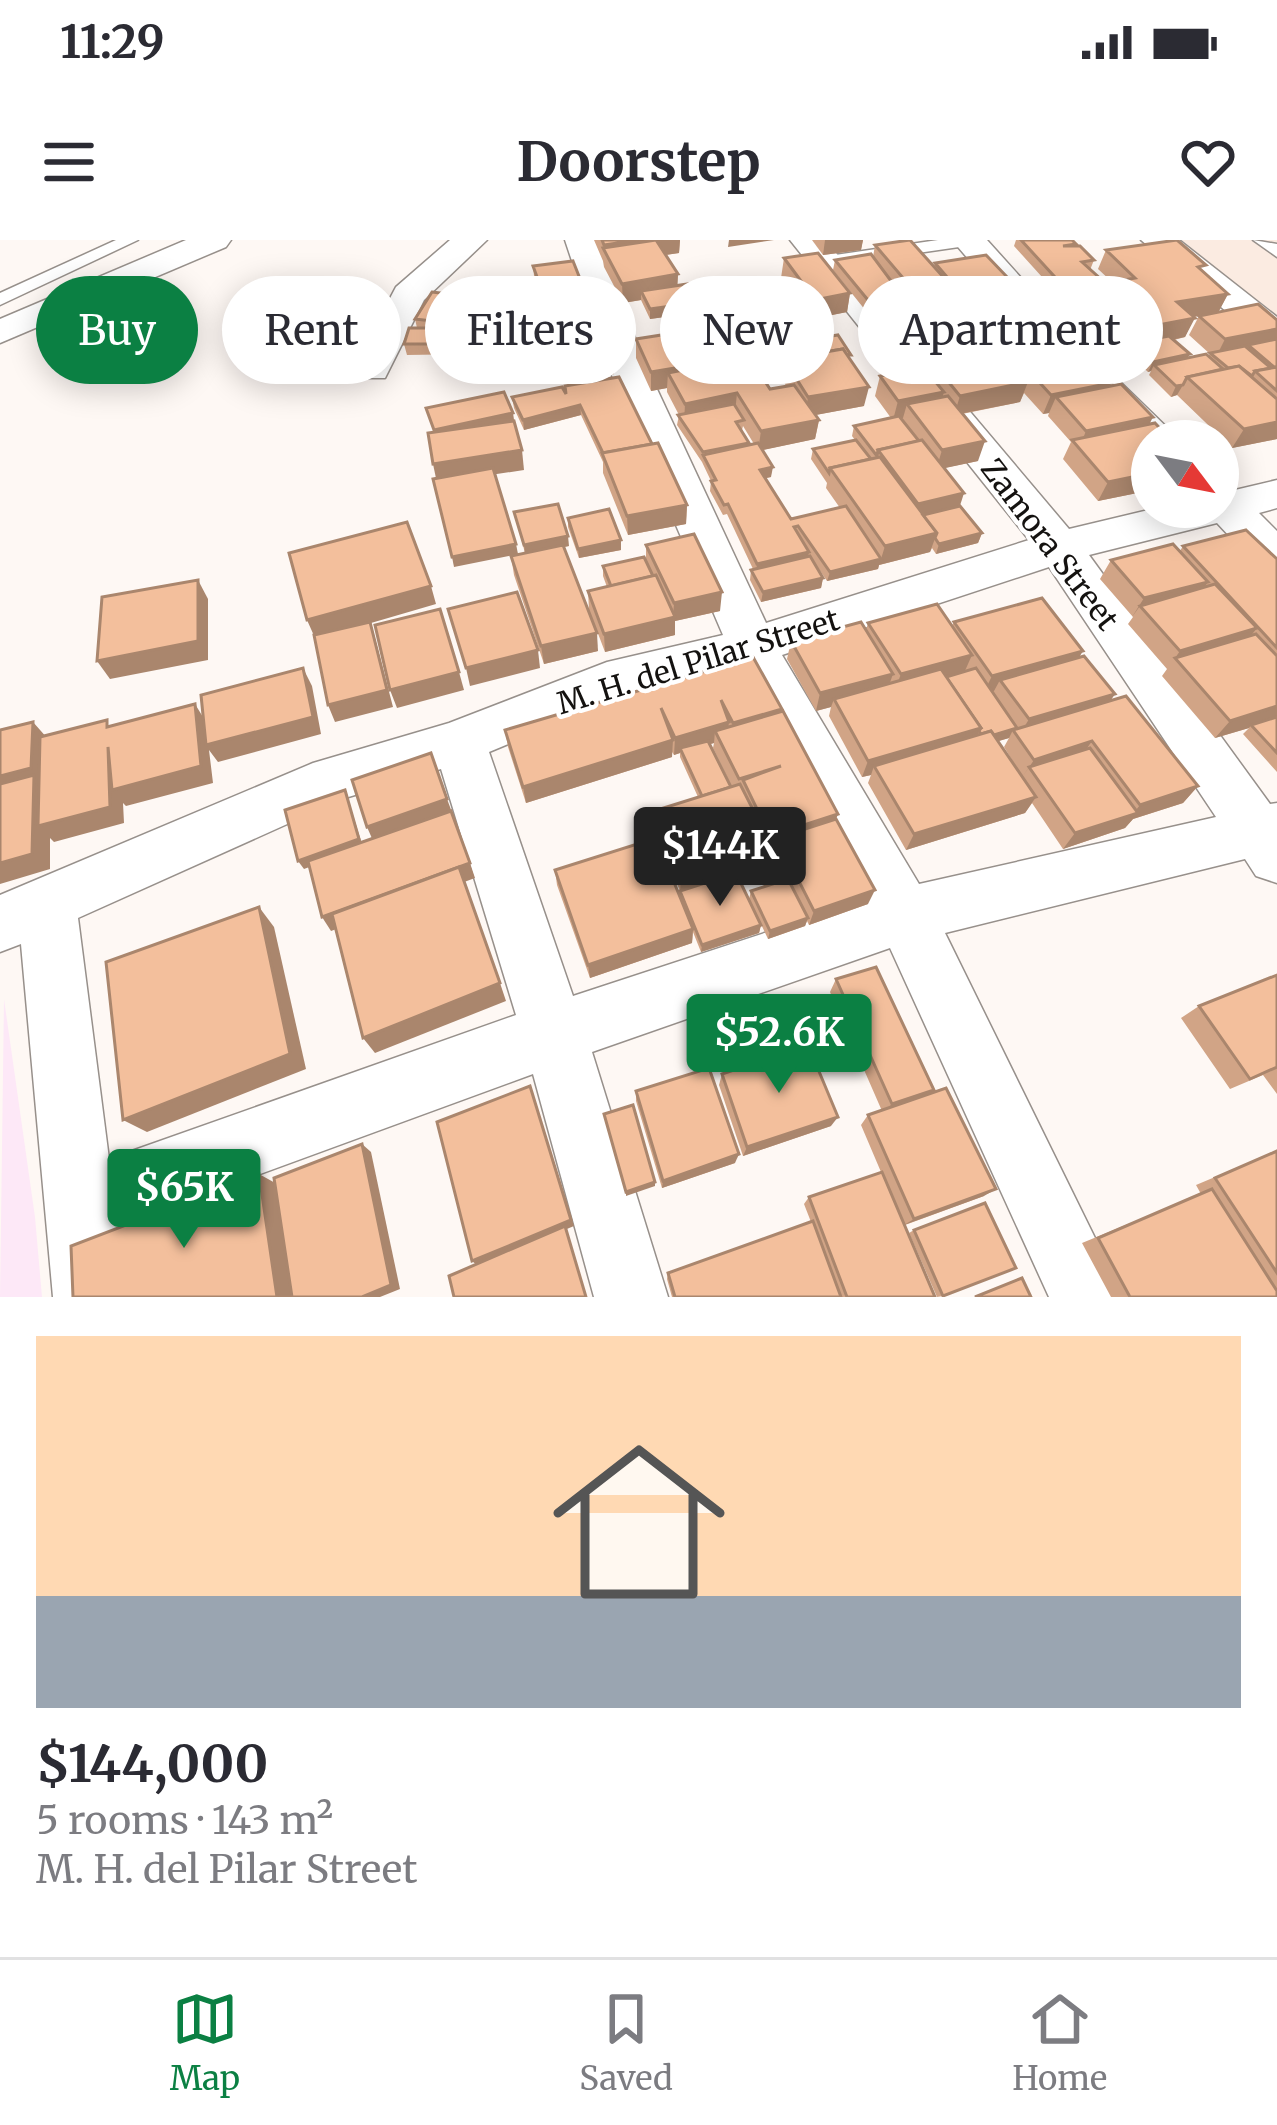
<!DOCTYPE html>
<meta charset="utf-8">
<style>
:root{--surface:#fff;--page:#f2f2f3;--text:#2b2b33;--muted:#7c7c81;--line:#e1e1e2;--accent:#0b8043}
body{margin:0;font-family:Merriweather,serif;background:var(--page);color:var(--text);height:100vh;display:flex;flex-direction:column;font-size:45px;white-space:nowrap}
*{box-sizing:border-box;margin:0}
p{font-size:39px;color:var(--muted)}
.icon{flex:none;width:66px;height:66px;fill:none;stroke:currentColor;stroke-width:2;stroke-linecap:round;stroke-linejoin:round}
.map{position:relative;height:1057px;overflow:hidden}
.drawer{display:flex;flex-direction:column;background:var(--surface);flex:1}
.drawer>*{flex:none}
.top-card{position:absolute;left:36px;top:36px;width:1206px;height:108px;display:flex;gap:24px}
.needle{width:78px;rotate:122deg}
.fabs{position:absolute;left:1131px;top:180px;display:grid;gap:24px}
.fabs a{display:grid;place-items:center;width:108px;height:108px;border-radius:50%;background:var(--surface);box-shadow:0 6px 30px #0003;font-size:60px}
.price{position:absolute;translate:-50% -102px;padding:0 27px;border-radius:12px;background:var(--accent);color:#fff;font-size:39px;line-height:78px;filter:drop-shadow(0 3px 6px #0008)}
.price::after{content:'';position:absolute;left:50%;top:72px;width:36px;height:27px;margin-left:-18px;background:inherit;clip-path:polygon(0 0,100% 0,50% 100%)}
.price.selected{background:#222;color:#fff}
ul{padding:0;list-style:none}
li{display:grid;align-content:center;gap:24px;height:636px;padding:0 36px}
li+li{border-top:3px solid var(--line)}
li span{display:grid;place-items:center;height:372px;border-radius:0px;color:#555}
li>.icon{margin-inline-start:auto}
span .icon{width:216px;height:216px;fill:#fffc;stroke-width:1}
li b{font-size:51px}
.chip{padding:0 42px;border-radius:54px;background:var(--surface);box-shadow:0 6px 30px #0003;font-size:42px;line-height:108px}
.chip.selected{background:var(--accent);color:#fff}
.status{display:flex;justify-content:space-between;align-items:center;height:84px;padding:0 60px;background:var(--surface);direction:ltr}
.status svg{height:33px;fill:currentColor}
header{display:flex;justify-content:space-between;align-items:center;height:156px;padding:0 36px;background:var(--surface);font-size:54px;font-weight:700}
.tabs{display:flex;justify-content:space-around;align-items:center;height:168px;border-top:3px solid var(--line);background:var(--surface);font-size:33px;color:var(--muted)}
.tabs a{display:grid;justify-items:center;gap:6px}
.tabs .selected{color:var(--accent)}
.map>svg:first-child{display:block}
.commercial{fill:#fde8f7}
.built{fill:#fbebe1}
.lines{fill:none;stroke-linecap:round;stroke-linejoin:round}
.lane-casing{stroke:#97908b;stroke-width:3}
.street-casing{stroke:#97908b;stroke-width:3}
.lane{fill:#fff;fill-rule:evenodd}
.street{fill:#fff;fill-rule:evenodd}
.wall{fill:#d1a486;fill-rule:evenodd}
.shaded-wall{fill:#aa866d}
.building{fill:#f3bf9c;stroke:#aa866d;stroke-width:3}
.labels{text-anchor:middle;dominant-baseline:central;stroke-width:9;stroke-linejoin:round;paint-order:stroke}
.street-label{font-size:30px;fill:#141210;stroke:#fff}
</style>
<div class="status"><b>11:29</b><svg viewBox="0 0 49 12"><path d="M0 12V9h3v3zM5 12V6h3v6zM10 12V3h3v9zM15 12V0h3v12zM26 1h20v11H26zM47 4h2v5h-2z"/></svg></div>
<header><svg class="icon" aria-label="menu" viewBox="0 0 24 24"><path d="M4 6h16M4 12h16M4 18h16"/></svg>Doorstep<svg class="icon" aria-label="heart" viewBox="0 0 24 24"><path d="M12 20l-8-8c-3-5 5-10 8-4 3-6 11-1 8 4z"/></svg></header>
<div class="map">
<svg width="1277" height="1057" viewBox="0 0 1277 1057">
<rect width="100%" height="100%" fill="#fef8f4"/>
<polygon class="commercial" points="4,759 35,977 42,1057 0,1057"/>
<polygon class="built" points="1180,0 1277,0 1277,80"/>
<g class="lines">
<g class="lane-casing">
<g id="lane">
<polygon points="116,0 138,0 0,65 0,53"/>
<polygon points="938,0 981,0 973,5 835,25 826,20 835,15"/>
<polygon points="1253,0 1277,4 1277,17"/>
</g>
</g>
<g class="street-casing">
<g id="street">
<polygon points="186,0 231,0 226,7 0,103 0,79"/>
<polygon points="450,0 487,0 424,60 385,138 357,138 352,130 396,47"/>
<path d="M565 0H599L642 117 766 383 1029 300 790 0H825L1069 289 1161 267H1218V244L1235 250 1277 240V268L1259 273 1277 291V335L1261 330 1217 283 1089 315 1270 564 1277 563V643L1256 636 1245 619 945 693 1124 1057H1049L890 708 592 812 668 1057H594L533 834 118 986 127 1057H53L21 704 0 712V655L313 523 449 483 607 422 723 395 604 117ZM1049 327 1216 577 919 644 782 415ZM739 428 865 660 573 756 489 512 618 459ZM441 529 516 775 109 919 78 678 345 558Z"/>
<polygon points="952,0 987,0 1079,102 1181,201 1152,201 1152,212 1145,210 1053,118"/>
<polygon points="1141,0 1179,0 1277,77 1277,106 1264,103"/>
</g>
</g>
<use href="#lane" class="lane"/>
<use href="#street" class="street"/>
</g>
<g class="wall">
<path d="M594 0H680L679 13 665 15 678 34 677 46 708 54 786 44 781 38 784 18 850 53 847 72 822 77 828 85 826 97 850 120 864 166 815 175 819 180 815 199 762 210 771 237 765 238 791 279 840 268 826 248 827 243 811 219 813 209 855 200 852 196 854 186 891 178 875 156 880 136 926 130 929 118 996 107 999 98 1086 116 1110 147 1149 184 1152 201V250L1098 261 1063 219 1071 202 1048 176 1049 173 1043 174 1024 153 1020 162 962 174 978 221 944 228 960 266 982 293 978 303 936 314 932 308 930 312 879 325 878 329 827 341 812 319 823 338 821 348 761 362 750 340 751 330 753 329 727 274 723 275 710 251 711 241 702 222 677 185 679 175 667 152V148L651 151 636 118V99L694 90 686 74 650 79 641 60 623 63 604 27 603 21ZM788 111 790 118 784 119 782 138 786 146 770 149 759 132 767 130 769 114ZM743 186 754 204 749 205 742 190Z"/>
<polygon points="812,0 863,0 861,10 823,15"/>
<path d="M1016 0H1072L1076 4V6L1094 20 1090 30 1103 41 1102 44 1112 42 1098 29 1106 10 1203 31 1228 54 1218 72 1277 80V199L1232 208 1177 155 1171 157 1149 135 1151 131 1148 132 1128 113 1130 108 1118 110 1079 66 1084 54 1061 58 1014 6ZM1201 75 1199 76 1189 95 1210 114 1208 116 1188 118 1174 100 1185 97 1194 77Z"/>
<polygon points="875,5 934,27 935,23 1008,48 1020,88 956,99 934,74 938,59 907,64 906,75 874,81 833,30 835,20 873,17"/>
<polygon points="533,26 589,78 548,84 535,45"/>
<polygon points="473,57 475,67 463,88 472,88 474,98 471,114 407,115 404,104 417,88 415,79"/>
<polygon points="561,101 613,124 614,134 573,141 562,112"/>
<polygon points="566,154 652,204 687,265 686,284 628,295 603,233 603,222 581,175 524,190 514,168 512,157"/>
<polygon points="514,272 569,306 563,307 598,411 544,424 514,335 511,316 525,313"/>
<polygon points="568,278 621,310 579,318 568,287"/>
<polygon points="646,305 720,371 675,381 675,395 605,412 589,370 588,351 607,347 603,336 603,326 646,320"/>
<polygon points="1183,306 1277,319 1277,532 1243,494 1249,488 1215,498 1162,436 1167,429 1128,384 1133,377 1100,339 1111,320 1180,311"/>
<path d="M954 382 1079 417 1111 460 1198 546 1183 563 1133 579 1125 588 1063 609 1032 563 1025 573 906 610 868 543 871 535 862 537 829 476 831 467 816 471 787 419 791 401 866 390 868 383 952 386ZM1009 498 1004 507 1023 538 998 501Z"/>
<path d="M753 417 836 579 868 664 809 685 807 681 805 686 768 699 749 659 751 651 786 639 773 613 774 609 771 610 768 622 736 633 761 685 759 693 701 712 693 692 692 703 590 738 557 645 555 630 679 656 680 651 653 587 654 571 698 557 680 517V513L674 515 672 512V517L526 563 508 507 505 490ZM714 503 713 508 732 547 710 504Z"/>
<polygon points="1277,735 1277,854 1263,835 1230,849 1181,778 1199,766"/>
<polygon points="836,739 930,854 984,956 905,985 935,1057 672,1057 667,1039 668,1033 811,982 804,964 809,957 881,932 861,885 868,875 882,871 830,752"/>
<polygon points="722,834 831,886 743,916 719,845"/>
<polygon points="636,851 735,923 662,948 636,861"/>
<polygon points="1277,911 1277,1057 1111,1057 1082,1003 1201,954 1196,945"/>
<polygon points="914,990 943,1056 937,1057 909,993"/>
</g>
<g class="shaded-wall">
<polygon points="638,0 680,0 679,13 611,23 604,10 604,5"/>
<polygon points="729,0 774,0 728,7"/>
<polygon points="825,0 863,0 861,10 823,15"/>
<polygon points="678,34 677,54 641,51 641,60 623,63 622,44"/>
<polygon points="945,39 938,59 904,64 909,45"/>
<polygon points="1103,41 1099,51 1087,47 1084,54 1061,58 1065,48"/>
<polygon points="850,53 847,72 812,79 815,60"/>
<polygon points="1228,54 1218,73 1167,81 1177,62"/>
<polygon points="473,57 475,67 459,94 457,84"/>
<polygon points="588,59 589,78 548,84 547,64"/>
<polygon points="686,64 686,74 650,79 650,69"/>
<polygon points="909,65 906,75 874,81 877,71"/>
<polygon points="1027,69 1020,88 956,99 961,80"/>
<polygon points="758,78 756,98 704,91 705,87"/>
<polygon points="1195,78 1185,97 1137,107 1132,103 1130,108 1118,110 1127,91"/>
<polygon points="828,85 825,105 789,103 788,111 769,114 767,130 718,139 720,119 769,111 771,95"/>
<polygon points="1277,89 1277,103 1248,105 1244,113 1215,119 1225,99"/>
<polygon points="1190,114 1184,124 1154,125 1151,131 1148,132 1153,122"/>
<polygon points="717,121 716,140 668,133 667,148 651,151 651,132"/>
<polygon points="613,124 614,134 573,141 573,131"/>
<polygon points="1028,142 1020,162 954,175 960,156"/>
<polygon points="1111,143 1102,163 1056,157 1049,173 1043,174 1051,155"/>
<polygon points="1183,145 1177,155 1171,157 1176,146"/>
<polygon points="869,147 864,166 805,177 808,157"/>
<polygon points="944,152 938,172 907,164 903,178 893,180 898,161"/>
<polygon points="737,153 735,173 684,183 685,164"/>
<polygon points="580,165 581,175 524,190 523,180"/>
<polygon points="513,173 516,193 438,209 434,190"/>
<polygon points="1153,177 1143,197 1079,208 1086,191"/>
<polygon points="819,180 815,199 758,211 761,191"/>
<polygon points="1277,182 1277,199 1232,208 1244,189"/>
<polygon points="985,201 978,221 936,230 942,210"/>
<polygon points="522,210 524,230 437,243 433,224"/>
<polygon points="773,227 771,237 758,240 760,230"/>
<polygon points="1152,233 1152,250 1098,261 1108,242"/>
<polygon points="964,253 958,272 912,283 918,264"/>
<polygon points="687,265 686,284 628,295 627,276"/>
<polygon points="937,293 930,312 879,325 878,329 827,341 830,332 881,319 885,306"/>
<polygon points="982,293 978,303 936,314 939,304"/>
<polygon points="568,296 569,306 525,315 524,305"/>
<polygon points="621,300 621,310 579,318 578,309"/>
<polygon points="516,304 518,314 454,327 452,317"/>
<polygon points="809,312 807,322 756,334 757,324"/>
<polygon points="823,338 821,348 761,362 763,352"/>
<polygon points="198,340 208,359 208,420 110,439 97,421"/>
<polygon points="1208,342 1195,361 1140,366 1132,377 1144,358"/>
<polygon points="431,346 436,364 371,383 393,467 335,482 328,465 315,398 307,380"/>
<polygon points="722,352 720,371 675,381 675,395 605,412 604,394 673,377 674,363"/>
<polygon points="1257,388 1242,407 1175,418 1180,411"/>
<polygon points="597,393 598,411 544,424 541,406"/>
<polygon points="538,410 540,428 470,446 466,428"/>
<polygon points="1083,411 1072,429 1000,440 994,451 983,454 992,436"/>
<polygon points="972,415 964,433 894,452 901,434"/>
<polygon points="303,428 312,446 321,494 218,522 209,510 213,543 126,566 123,563 124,583 54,602 50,598 50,629 0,644 0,536 33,482 48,499 108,507 195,464 206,482"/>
<polygon points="459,432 464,450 397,468 390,450"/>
<polygon points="893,434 887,451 834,459 831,467 816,471 820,453"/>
<polygon points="1115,454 1103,472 1019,496 1029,479"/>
<polygon points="1277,466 1277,479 1251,485 1249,488 1215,498 1230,481"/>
<polygon points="782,469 778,486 730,501 733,483"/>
<polygon points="729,482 727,499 715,491 714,503 682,512 680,508 680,513 674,515 675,498"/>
<polygon points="981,488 972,505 874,526 871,535 862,537 868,521"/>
<polygon points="1013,490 1009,498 979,507 984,498"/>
<polygon points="673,500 672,517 526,563 523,547"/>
<polygon points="1092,501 1080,518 1029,527 1023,536 1034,520"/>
<polygon points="1198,546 1183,563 1133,579 1125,588 1063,609 1075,593 1132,575 1140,565"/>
<polygon points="345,550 363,607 304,629 298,621"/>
<polygon points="1036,557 1025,573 906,610 914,594"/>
<polygon points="447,559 453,575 374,603 367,587"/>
<polygon points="838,574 832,590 777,598 768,622 680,652 681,637 767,609 770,596"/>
<polygon points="470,623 475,638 331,691 322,677"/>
<polygon points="875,650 868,664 809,685 814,671"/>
<polygon points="259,667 274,687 306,829 147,892 123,880"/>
<polygon points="808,678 805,686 768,699 770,691"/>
<polygon points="761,685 759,693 701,712 702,705"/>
<polygon points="693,689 692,703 590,738 588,725"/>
<polygon points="500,743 506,761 375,813 363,798"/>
<polygon points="530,846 574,986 478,1026 472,1021"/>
<polygon points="934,850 925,860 883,873 892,864"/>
<polygon points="838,877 831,886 743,916 747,907"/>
<polygon points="362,904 371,912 400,1049 380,1057 362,1057"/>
<polygon points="739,914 735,923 662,948 663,941"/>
<polygon points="259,934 277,944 294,1057 277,1057"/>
<polygon points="655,942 655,946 626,956 626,952"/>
<polygon points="996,949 984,956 904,985 914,979"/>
</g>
<g class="building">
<polygon points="602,0 638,0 604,5"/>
<polygon points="656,0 678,34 622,44 603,8"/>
<polygon points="910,0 945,39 909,45 875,5"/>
<polygon points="1021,0 1072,0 1076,4 1063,6 1080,6 1094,20 1082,22 1103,41 1065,48"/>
<polygon points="1177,0 1206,25 1198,27 1228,54 1177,62 1195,78 1127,91 1087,47 1135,38 1106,10"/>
<polygon points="818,13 850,53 815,60 784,18"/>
<polygon points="871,14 909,65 877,71 835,20"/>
<polygon points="986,15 1010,40 1001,42 1027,69 961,80 939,54 959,51 935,23"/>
<polygon points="573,21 588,59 547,64 533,26"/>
<polygon points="701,42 708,54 687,55 686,64 650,69 641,51"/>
<polygon points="798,42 828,85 771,95 749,60 758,78 705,87 687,55 741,51"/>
<polygon points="432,52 473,57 457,84 415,79"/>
<polygon points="1258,64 1277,80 1277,89 1225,99 1199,76"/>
<polygon points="752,82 770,111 720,119 704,90"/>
<polygon points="1062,87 1087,112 1083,113 1111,143 1051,155 999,98"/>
<polygon points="409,88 472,88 470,104 404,104"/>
<polygon points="700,89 717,121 651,132 636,99"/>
<polygon points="601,95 613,124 573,131 561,101"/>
<polygon points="838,95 851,115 847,115 843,109 797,117 789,103"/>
<polygon points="1169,96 1190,114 1153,122 1132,103"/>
<polygon points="1277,99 1277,127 1274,127 1248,105"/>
<polygon points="994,105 1028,142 960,156 929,118"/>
<polygon points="1245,106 1271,128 1255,131 1252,136 1239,126 1228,128 1210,113"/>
<polygon points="843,109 869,147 808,157 784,119"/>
<polygon points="1206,114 1223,129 1187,137 1183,145 1176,146 1154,125"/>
<polygon points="749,117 770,149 794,145 819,180 761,191 737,153 685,164 668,133"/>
<polygon points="1239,126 1277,159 1277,182 1244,189 1187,137"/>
<polygon points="1277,127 1277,151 1255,131"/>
<polygon points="924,128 944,152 898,161 880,136"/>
<polygon points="619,137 652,204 603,213 580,165 523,180 512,157 562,147 566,154 565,146"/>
<polygon points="1121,144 1153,177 1086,191 1056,157"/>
<polygon points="504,152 513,173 434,190 426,168"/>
<polygon points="948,156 985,201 942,210 907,164"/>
<polygon points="734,164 744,180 736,182 749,203 703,212 678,175"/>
<polygon points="899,176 919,201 878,210 877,216 854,186"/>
<polygon points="514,181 522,210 433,224 428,193"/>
<polygon points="1155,183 1172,201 1152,201 1152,233 1108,242 1072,200"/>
<polygon points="856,200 871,219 830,228 829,233 813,209"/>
<polygon points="922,200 964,253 918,264 878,210"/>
<polygon points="658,203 687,265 627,276 602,213"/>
<polygon points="758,203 773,227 760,230 791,279 846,266 881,319 830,332 798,286 794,287 809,312 757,324 728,264 724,265 711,241 716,240 703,215"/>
<polygon points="880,217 937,293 885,306 830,228"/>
<polygon points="493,228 516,304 452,317 433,239"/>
<polygon points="558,264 568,296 524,305 514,272"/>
<polygon points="960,266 982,293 939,304 935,298 937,293 923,275"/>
<polygon points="609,269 621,300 578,309 568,278"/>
<polygon points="407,282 431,346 307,380 289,313"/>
<polygon points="1246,290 1277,319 1277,408 1183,306"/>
<polygon points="694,294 722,352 674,363 646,305"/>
<polygon points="1173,304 1208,342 1144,358 1111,320"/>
<polygon points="563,305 597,393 541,406 511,316"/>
<polygon points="810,316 823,338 763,352 751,330"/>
<polygon points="644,317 653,336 611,346 603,326"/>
<polygon points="656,335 675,377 604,394 588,351"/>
<polygon points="198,340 198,401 97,421 102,357"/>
<polygon points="1215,344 1257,388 1180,411 1140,366"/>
<polygon points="517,352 538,410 466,428 448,369"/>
<polygon points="1042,358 1083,411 992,436 954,382"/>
<polygon points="937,364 972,415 901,434 868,383"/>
<polygon points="440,369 459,432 390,450 375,385"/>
<polygon points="370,382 387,450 328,465 314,395"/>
<polygon points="861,382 893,434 820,453 791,401"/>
<polygon points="1256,394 1277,416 1277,466 1230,481 1175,418"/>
<polygon points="1084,416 1115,454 1029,479 1000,440"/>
<polygon points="753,417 782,469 733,483 721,460 729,482 675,498 661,468 673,500 523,547 505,490"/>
<polygon points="303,428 313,477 206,505 201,455"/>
<polygon points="976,428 1017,488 994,495 991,491 981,494 979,491 981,488 946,437"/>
<polygon points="941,429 981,488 868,521 834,459"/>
<polygon points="1126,456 1198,546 1140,565 1092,501 1034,520 1013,490"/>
<polygon points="195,464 201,526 112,550 108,507 110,567 38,586 40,497 107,480 107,487"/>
<polygon points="783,471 838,574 770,596 743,540 781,526 739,539 715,491"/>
<polygon points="1277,477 1277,513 1251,485"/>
<polygon points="33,482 31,528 0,536 0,490"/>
<polygon points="991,491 1036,557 914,594 874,526"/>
<polygon points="708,501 731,547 702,556 680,508"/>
<polygon points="1090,508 1138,573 1075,593 1029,527"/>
<polygon points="431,513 447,559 367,587 352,540"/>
<polygon points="34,535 32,614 0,623 0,544"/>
<polygon points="740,544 772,607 681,637 654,571"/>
<polygon points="345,550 359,599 298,621 285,570"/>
<polygon points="451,571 470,623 322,677 308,621"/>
<polygon points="836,579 875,650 814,671 777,598"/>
<polygon points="656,598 693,689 588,725 555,630"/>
<polygon points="459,627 500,743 363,798 332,674"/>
<polygon points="736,633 761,685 702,705 680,651"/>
<polygon points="788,639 808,678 770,691 751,651"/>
<polygon points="259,667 290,814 123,880 106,722"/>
<polygon points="876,727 934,850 892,864 836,739"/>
<polygon points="1277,735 1277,827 1250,839 1199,766"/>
<polygon points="808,805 838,877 747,907 722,834"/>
<polygon points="709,828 739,914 663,941 636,851"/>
<polygon points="530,846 571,980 472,1021 437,882"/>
<polygon points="946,848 996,949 914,979 868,875"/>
<polygon points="633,865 655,942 626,952 604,874"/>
<polygon points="362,904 391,1045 362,1057 292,1057 274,938"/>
<polygon points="1277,911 1277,1033 1215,938"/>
<polygon points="882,932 935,1057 847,1057 809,957"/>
<polygon points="259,934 277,1057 73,1057 71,1006"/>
<polygon points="1212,949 1277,1051 1277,1057 1130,1057 1098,998"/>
<polygon points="985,963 1016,1028 943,1056 914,990"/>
<polygon points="813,981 841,1057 675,1057 668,1033"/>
<polygon points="565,986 586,1057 454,1057 449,1036"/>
<polygon points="1022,1038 1031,1057 975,1057"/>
</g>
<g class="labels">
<g class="street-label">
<text transform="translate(1050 304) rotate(53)">Zamora Street</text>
<text transform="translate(698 421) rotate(-17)">M. H. del Pilar Street</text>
</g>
</g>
</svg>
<div class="fabs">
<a><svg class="needle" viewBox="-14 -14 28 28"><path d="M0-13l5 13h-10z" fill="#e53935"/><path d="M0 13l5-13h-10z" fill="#7c7c81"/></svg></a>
</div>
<b class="price selected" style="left:720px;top:669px">$144K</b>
<b class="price" style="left:779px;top:856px">$52.6K</b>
<b class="price" style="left:184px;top:1011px">$65K</b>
<div class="top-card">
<a class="chip selected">Buy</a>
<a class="chip">Rent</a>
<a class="chip">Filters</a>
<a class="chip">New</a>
<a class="chip">Apartment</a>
</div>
</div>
<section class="drawer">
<ul>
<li><span style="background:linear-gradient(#ffd9b3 70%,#9aa5b1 0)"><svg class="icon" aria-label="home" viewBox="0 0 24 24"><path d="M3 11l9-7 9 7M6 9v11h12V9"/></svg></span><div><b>$144,000</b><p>5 rooms · 143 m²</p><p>M. H. del Pilar Street</p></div></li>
</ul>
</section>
<nav class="tabs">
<a class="selected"><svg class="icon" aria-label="map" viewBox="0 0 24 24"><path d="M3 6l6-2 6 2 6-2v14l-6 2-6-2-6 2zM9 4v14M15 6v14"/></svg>Map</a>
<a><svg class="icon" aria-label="saved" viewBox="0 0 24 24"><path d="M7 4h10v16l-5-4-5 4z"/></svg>Saved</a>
<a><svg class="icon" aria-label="home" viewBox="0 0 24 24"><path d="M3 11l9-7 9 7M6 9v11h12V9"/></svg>Home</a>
</nav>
